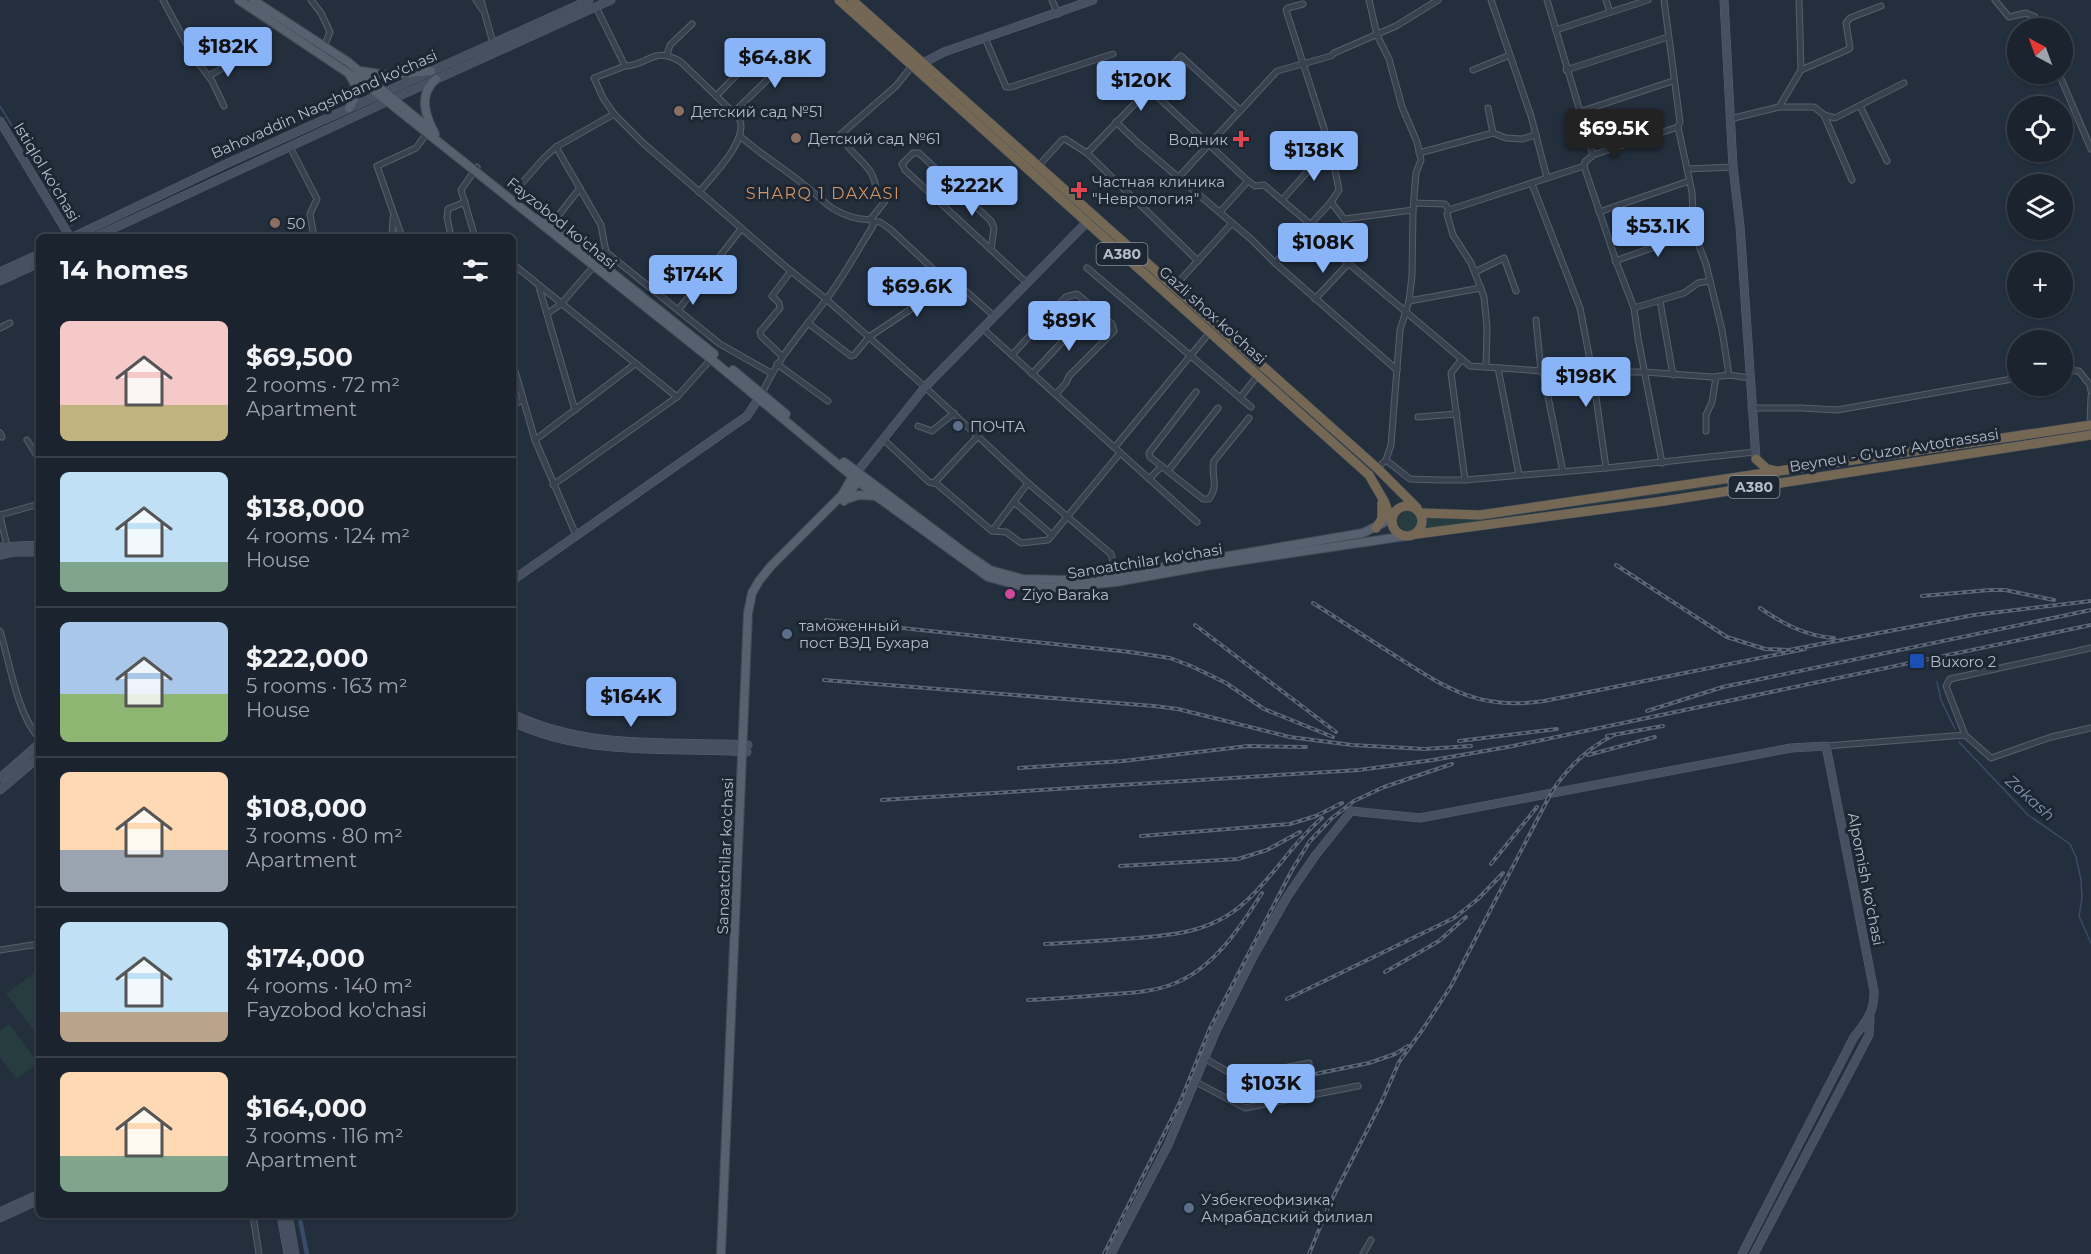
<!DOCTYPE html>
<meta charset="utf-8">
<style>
:root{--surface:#1b232e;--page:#282f3a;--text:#f1f3f6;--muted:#a0a4aa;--line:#39404a;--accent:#8ab4f8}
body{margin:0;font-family:Montserrat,sans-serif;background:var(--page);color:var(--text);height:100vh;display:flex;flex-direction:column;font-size:22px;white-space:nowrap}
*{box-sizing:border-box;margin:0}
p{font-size:20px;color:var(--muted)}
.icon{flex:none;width:33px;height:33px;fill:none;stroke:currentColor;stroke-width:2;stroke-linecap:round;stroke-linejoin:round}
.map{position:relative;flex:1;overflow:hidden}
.drawer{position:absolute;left:36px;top:234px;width:480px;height:984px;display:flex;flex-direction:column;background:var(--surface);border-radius:9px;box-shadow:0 2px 4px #0004,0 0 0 2px var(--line)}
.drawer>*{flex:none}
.needle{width:39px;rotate:319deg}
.fabs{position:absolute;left:2007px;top:18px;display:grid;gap:12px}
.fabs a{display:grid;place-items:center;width:66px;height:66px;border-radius:50%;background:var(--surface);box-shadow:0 2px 4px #0004,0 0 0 2px var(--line);font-size:30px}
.price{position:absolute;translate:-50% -51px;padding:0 14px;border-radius:6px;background:var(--accent);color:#111;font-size:20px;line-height:39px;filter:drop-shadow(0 2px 3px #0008)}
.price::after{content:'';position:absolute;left:50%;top:36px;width:18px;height:14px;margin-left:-9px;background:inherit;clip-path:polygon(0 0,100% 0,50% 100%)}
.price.selected{background:#222;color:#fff}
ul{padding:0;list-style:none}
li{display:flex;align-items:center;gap:18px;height:150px;padding:0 24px}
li+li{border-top:2px solid var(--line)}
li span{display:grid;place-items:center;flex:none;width:168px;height:120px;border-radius:9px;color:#555}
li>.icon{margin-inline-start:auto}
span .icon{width:72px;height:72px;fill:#fffc;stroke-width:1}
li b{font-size:26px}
h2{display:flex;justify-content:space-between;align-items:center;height:72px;padding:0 24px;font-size:26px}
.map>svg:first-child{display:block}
.green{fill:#263c3f}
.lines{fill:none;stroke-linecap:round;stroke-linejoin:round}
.stream{stroke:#394c67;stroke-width:1.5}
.canal{stroke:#394c67;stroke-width:4.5}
.street-casing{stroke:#565f6c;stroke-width:7}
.secondary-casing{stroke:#565f6c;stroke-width:9}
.primary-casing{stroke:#414a57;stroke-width:10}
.highway-casing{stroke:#434c59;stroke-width:10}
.street{stroke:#38414e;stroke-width:5}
.secondary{stroke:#465061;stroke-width:8}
.primary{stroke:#56606e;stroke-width:8}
.highway{stroke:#746855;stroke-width:9}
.rail-casing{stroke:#5a6575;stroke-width:4}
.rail{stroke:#1d2633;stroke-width:1.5;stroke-dasharray:4.5;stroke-linecap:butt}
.education-dot{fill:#8d6e63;stroke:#1d2633;stroke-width:2}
.health-dot{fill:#e0444e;stroke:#1d2633;stroke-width:2}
.service-dot{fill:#5c6f8a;stroke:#1d2633;stroke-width:2}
.hotel-dot{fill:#d1479c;stroke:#1d2633;stroke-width:2}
.transit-dot{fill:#1a4fb4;stroke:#1d2633;stroke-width:2}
.labels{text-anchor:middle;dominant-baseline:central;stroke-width:6;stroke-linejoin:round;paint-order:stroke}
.shield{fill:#1d2633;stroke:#878f9c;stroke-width:1.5}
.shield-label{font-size:14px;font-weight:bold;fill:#b4bcc9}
.street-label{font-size:15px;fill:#b4bcc9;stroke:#1d2633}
.poi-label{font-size:15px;fill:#b4bcc9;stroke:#1d2633;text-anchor:start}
.neighbourhood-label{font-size:16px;letter-spacing:1.5px;fill:#d59563;stroke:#1d2633}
.water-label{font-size:16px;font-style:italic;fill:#7c92b1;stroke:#1d2633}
</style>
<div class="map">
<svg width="2091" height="1254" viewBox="0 0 2091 1254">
<rect width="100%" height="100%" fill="#242f3e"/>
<g class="green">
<polygon points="1795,473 1796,475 1425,529 1427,517 1472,519"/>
<circle cx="1408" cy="521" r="10"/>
<polygon points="39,969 39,1037 6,994"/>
<polygon points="9,1024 38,1063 17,1079 0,1057 0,1031"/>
</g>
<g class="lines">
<g class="stream">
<polyline points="0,106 72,226"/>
<polyline points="1937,682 1941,700 1955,729"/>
<polyline points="1959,742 2028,815 2070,844 2076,857 2081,880 2082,898 2079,916 2091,943"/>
</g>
<polyline class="canal" points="299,1215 307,1254"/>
<g class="street-casing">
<g id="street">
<polyline points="163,0 193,56 212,81 224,106"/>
<polyline points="311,0 321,13 330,32 324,47"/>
<polyline points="476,0 482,9"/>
<polyline points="481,0 493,43"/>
<polyline points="1052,0 1058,14"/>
<polyline points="1369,0 1377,35 1389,59 1402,107 1417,142 1421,160 1416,173 1413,210 1412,276 1409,301 1400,330 1391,445 1386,460 1377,468"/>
<polyline points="1491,0 1531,116 1547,178"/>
<polyline points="1547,0 1593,155"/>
<polyline points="1606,0 1610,12"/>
<polyline points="1664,0 1680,122 1678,127 1692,192 1694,233 1706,264 1722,330 1729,375"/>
<polyline points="1995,0 2009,17 2026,13 2035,17 2040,28"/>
<polyline points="1303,4 1288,8 1286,10 1331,150 1339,190 1331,202"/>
<polyline points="596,7 625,66 594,78 603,98 614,114 643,143 786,267 826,299 925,387 1028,483 1111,554 1117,575"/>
<polyline points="1556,30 1648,0"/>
<polyline points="985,38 1006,87 1011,87 1113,54"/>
<polyline points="667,55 670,45 692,24"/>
<path d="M625 66C650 65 653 45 681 62L739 118C750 139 712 177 699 192"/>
<polyline points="1473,70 1510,55"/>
<polyline points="1566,70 1668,37"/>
<polyline points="1801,70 1847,50 1850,48 1846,23 1850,18 1881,6"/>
<polyline points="2059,74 2091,149"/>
<polyline points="209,76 236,60"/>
<polyline points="1148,88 1248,181 1255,186 1264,185 1310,224"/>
<polyline points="716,96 758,53 760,53 779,69"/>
<polyline points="1860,106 1887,161"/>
<polyline points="1779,107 1801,70 1799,0"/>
<polyline points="1488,108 1493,133"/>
<polyline points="1579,112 1673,81"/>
<polyline points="733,113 800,48"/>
<polyline points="614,114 556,147 601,225 606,252 720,344 771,373"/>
<polyline points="1824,115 1852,180"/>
<polyline points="1730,119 1779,107 1814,107 1824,115 1835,118 1904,83"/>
<polyline points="1116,122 1138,143 1251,239 1275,263 1397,370"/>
<path d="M740 136C760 154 782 167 803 184 813 191 822 201 832 208 844 215 858 221 871 219"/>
<polyline points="290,147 317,199 310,214 314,237"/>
<polyline points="1087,153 1181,56 1240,110"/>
<polyline points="1419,153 1493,133 1506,138 1522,139 1536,135"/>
<polyline points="1042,162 1062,140 1065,139 1087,153 1198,261"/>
<polyline points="1584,166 1617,264 1634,308 1638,338 1662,463"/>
<polyline points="1687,169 1733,167"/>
<polyline points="1178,178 1277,71 1331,56 1334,53 1396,26 1438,0"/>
<polyline points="523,182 543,159 556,147"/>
<polyline points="1532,184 1580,308 1593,376 1606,468 1755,452"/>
<polyline points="1282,200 1316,162 1331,150"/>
<polyline points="1414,203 1445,204 1449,210 1584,166 1585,162 1593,155 1678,127"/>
<polyline points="1449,210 1447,214 1453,235 1471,263 1484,297 1487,327 1486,367"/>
<polyline points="1220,212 1248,181"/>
<polyline points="1599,212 1689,181"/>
<polyline points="872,222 880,222 890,229 946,281 952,280 958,284 994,316"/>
<polyline points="551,225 580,188"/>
<polyline points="392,237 393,218"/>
<polyline points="402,237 377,166 416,148 427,133"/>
<polyline points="451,237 447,217 448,209 465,202"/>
<polyline points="475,237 461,190 477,167"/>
<polyline points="1329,247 1470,366 1543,371 1592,371"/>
<polyline points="991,250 994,228 991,221 919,153 913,153 902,164 905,170 1027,283"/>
<polyline points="1615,261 1694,233"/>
<polyline points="1275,263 1331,202 1344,219 1413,210"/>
<polyline points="513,264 677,397"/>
<polyline points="1087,268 1251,407"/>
<polyline points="1475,272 1504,258 1516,291"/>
<polyline points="539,287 575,410"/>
<polyline points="1174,287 1232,223"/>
<polyline points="1315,299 1348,264"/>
<polyline points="1409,301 1481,288"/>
<polyline points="1660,301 1673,375"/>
<polyline points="1634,308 1684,293 1698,283 1710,281"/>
<polyline points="679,309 741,229"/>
<polyline points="547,314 561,304 606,252"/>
<polyline points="1536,320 1541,371"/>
<polyline points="808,323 851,356 854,355 869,337 944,287 948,282"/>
<polyline points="0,328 10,323"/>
<polyline points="982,328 1197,522"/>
<polyline points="1012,355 1066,297 1077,294 1112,324 1114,331 1069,376 1066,383 1056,394"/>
<polyline points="782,356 761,336 760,332 780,308 779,303 772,296 791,271"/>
<polyline points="1462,359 1451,373 1465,480"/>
<polyline points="513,364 535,440 576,535"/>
<polyline points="777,364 828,401"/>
<polyline points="1498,368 1519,475"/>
<polyline points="2062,370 2079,371 2090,385 2091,391"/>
<polyline points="1543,371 1563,472"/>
<polyline points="1032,374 1088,314"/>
<polyline points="1593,376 1618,372 1645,372 1712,377 1729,375 1750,378"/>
<path d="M1196 392 1149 453 1150 457 1203 499H1209C1220 484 1210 476 1214 461L1249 418"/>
<path d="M762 394C777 359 802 332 825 301 843 278 857 251 873 226L871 219 885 201 876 191C876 164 849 157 841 134L896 86 912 66"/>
<polyline points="1240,398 1258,375"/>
<polyline points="513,406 523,399"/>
<polyline points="1751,408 1801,408 1837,410 2018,378"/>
<polyline points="1418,417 1457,414"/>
<polyline points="2090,425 2091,396"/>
<polyline points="918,426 932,431 954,413"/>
<polyline points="1706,431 1706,415 1712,402 1716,377"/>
<polyline points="0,433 2,437"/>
<polyline points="883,439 929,482 937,484 992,531 1006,532 1021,543 1048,540 1120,453"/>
<polyline points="27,440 39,459"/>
<polyline points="535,440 635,364"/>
<polyline points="1115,447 1210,332"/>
<polyline points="1386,460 1410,479 1439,480 1465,480 1606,468"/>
<polyline points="1168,471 1218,408"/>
<polyline points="1149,479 1162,466"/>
<polyline points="934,483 978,436"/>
<polyline points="553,485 677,397 711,359"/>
<polyline points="1014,502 1052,535"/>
<polyline points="0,515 39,504"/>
<polyline points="0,516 7,546"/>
<polyline points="992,531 1028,483"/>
<path d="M0 631C10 663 17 714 39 738"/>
<polyline points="1965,735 1946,686 1950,679 2091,648"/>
<polyline points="1826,746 1965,735 1991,758 2051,737 2091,728"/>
<polyline points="0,950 39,944"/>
<polyline points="1204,1058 1237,1077 1309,1063"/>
<polyline points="1194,1081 1245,1108 1358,1086"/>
<polyline points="253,1215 259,1254"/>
<polyline points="1363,1254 1371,1240"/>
</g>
</g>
<g class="secondary-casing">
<g id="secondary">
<polyline points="1724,0 1733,167 1740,226 1756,459"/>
<polyline points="923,63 944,52 1093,0"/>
<polyline points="0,121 70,237"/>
<polyline points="73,237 228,163 589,0"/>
<polyline points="95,237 384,103 611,0"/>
<polyline points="0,272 39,254"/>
<polyline points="0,281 39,263"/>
<polyline points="857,472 925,387 1086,223"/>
<polyline points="0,547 39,545"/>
<polyline points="0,555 13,552 39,552"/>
<polyline points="513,580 747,416 761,395"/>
<path d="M513 714C586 750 669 741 748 745"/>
<path d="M513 722C585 757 670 747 747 752"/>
<polyline points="0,778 39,744"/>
<polyline points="0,790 39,757"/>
<polyline points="0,1212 39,1194"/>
<polyline points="281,1215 288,1254"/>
<polyline points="288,1215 295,1254"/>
<polyline points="0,1218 39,1200"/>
<path d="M1111 1254 1168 1145 1216 1031 1253 957 1287 897 1315 856 1351 811 1420 818 1791 748 1826 746 1874 991C1875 1011 1866 1022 1854 1037L1742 1254"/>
<polyline points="1754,1254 1869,1035 1870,1017"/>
</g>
</g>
<g class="primary-casing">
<g id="primary">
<polyline points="239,0 372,89 711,359 876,496 988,577 1021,586 1056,588 1116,582 1205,566 1406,536"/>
<polyline points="253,0 348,62 425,125"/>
<polyline points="360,71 387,75 431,71"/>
<path d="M349 108C357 96 359 88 350 76"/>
<path d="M435 134C425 115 418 95 436 79"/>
<polyline points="541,216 714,354"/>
<polyline points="733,370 786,414"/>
<polyline points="844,462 965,553 990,570 1023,579 1065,580 1117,575 1363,533 1391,519"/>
<polyline points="844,500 859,495 876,496"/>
<polyline points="844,501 858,481 858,477"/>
<polyline points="721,1254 748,613 752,593 759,581 771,566 842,495 854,474"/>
</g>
</g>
<g class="highway-casing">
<g id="highway">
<polyline points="839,0 1369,475 1384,501 1391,519"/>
<polyline points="852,0 1377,468 1417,508"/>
<polyline points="1756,459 1767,469 1776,471"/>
<circle cx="1407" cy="521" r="15"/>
<polyline points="1421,513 1480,515 2091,425"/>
<polyline points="1376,528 1382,519 1382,503"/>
<polyline points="1417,534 1664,501 2091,435"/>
</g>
</g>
<use href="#street" class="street"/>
<use href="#secondary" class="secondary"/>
<use href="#primary" class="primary"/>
<use href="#highway" class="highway"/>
<g class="rail-casing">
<g id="rail">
<polyline points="1616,565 1727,637 1765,649 1789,650 1974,615 2091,601"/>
<polyline points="1922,596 1990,590 2005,590 2054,600"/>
<path d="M1313 603C1340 620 1367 638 1394 655 1446 688 1479 711 1544 701L1805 649"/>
<path d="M1760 608C1783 624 1806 636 1834 638"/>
<polyline points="826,620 1130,652 1170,658 1191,666 1226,683 1264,709 1333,737"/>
<polyline points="1195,625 1336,732"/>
<polyline points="824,680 1154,706 1178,709 1290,737 1352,745 1425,749 1471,746"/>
<polyline points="1647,711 1723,687 2091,610"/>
<polyline points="1607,736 1663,726"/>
<polyline points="1459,741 1557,729"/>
<polyline points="1588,755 1655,737"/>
<polyline points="1019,768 1123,761 1248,746 1306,747"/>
<polyline points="882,800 1359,770 1433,760 1513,746 2091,625"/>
<polyline points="1141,836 1290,824 1316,816 1342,803"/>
<polyline points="1491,864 1537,807"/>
<polyline points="1120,866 1238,859 1267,850 1300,832"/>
<path d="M1045 944C1071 943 1097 941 1123 939 1167 936 1210 934 1244 903 1273 878 1292 843 1322 818"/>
<polyline points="1385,972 1439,941 1466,917"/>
<polyline points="1287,999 1454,918 1478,899 1503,873"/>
<path d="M1028 1000C1052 999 1077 997 1101 995 1126 993 1150 993 1173 984 1213 969 1240 928 1262 893"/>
<polyline points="1256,1086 1369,1063 1395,1054 1408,1046"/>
<polyline points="1104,1254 1181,1100 1210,1028 1292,870 1310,841 1332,818 1354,801 1384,787 1452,764"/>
<path d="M1309 1254 1330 1203 1382 1101 1399 1062 1423 1029 1451 986 1551 793C1567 768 1587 748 1614 735"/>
</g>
</g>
<use href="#rail" class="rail"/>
</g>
<g class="education-dot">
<circle cx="679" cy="111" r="6"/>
<circle cx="796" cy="138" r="6"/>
<circle cx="275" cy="223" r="6"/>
</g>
<g class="health-dot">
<path d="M1238 130h6v6h6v6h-6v6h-6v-6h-6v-6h6z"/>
<path d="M1076 181h6v6h6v6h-6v6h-6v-6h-6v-6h6z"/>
</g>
<g class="service-dot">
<circle cx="958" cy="426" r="6"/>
<circle cx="787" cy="634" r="6"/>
<circle cx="1189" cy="1208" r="6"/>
</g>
<circle class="hotel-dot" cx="1010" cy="594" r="6"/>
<rect class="transit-dot" x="1909" y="653" width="16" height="16" rx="3"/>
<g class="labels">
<g class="shield">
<rect x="1096.5" y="243" width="51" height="22" rx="4.5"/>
<rect x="1728.5" y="476" width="51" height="22" rx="4.5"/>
</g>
<g class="shield-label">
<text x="1122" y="254">A380</text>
<text x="1754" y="487">A380</text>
</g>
<g class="street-label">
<text transform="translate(324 104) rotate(-24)">Bahovaddin Naqshband ko'chasi</text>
<text transform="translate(47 172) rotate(59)">Istiqlol ko'chasi</text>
<text transform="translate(562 223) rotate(39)">Fayzobod ko'chasi</text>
<text transform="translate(1213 315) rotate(42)">Gazli shox ko'chasi</text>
<text transform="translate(1894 450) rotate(-9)">Beyneu - G'uzor Avtotrassasi</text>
<text transform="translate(1145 561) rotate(-9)">Sanoatchilar ko'chasi</text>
<text transform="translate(725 856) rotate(-88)">Sanoatchilar ko'chasi</text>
<text transform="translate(1866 879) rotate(79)">Alpomish ko'chasi</text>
</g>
<g class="poi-label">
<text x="691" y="111">Детский сад №51</text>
<text x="808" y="138">Детский сад №61</text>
<text x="1228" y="139" text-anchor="end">Водник</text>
<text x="1092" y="181">Частная клиника<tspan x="1092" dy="17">"Неврология"</tspan></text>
<text x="287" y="223">50</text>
<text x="970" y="426">ПОЧТА</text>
<text x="1022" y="594">Ziyo Baraka</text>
<text x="799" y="625">таможенный<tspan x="799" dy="17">пост ВЭД Бухара</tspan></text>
<text x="1930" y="661">Buxoro 2</text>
<text x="1201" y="1199">Узбекгеофизика,<tspan x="1201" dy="17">Амрабадский филиал</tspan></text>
</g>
<g class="neighbourhood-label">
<text x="823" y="193">SHARQ 1 DAXASI</text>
</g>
<g class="water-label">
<text transform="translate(2030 798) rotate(42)">Zakash</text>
</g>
</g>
</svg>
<div class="fabs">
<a><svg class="needle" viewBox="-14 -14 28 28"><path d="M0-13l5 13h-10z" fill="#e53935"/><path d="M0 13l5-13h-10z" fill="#a0a4aa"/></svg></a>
<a><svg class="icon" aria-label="locate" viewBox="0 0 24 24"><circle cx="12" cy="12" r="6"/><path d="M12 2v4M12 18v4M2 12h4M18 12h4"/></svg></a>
<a><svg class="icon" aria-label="layers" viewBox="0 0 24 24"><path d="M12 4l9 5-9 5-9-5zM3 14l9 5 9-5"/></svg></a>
<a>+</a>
<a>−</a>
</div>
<b class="price" style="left:228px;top:78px">$182K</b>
<b class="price" style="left:775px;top:89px">$64.8K</b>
<b class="price" style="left:1141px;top:112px">$120K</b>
<b class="price selected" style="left:1614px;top:160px">$69.5K</b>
<b class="price" style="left:1314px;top:182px">$138K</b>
<b class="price" style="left:972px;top:217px">$222K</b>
<b class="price" style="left:1658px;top:258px">$53.1K</b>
<b class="price" style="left:1323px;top:274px">$108K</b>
<b class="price" style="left:693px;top:306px">$174K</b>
<b class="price" style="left:917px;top:318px">$69.6K</b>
<b class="price" style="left:1069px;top:352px">$89K</b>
<b class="price" style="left:1586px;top:408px">$198K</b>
<b class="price" style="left:631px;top:728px">$164K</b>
<b class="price" style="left:1271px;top:1115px">$103K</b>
<section class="drawer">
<h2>14 homes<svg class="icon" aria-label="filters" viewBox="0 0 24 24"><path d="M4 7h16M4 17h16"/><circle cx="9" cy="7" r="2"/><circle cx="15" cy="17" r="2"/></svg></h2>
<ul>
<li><span style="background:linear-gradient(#f6c9c9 70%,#c2b280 0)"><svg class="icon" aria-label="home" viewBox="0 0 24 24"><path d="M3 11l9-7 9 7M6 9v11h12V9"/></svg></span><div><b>$69,500</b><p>2 rooms · 72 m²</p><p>Apartment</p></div></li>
<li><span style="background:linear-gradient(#bfe0f5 75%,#7fa58c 0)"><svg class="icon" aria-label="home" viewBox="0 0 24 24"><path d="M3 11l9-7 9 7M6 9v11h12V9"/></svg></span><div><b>$138,000</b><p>4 rooms · 124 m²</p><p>House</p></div></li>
<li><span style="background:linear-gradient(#a9c7e8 60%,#8fb573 0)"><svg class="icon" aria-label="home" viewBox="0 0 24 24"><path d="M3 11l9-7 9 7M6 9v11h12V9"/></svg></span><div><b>$222,000</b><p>5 rooms · 163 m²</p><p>House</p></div></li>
<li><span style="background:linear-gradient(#ffd9b3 65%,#9aa5b1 0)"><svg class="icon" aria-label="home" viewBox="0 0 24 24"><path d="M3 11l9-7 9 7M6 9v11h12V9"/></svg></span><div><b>$108,000</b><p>3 rooms · 80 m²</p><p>Apartment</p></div></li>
<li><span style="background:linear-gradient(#bfe0f5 75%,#b9a48a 0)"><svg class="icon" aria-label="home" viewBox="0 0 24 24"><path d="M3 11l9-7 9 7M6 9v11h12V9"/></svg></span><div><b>$174,000</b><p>4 rooms · 140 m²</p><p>Fayzobod ko'chasi</p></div></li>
<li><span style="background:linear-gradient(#ffd9b3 70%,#7fa58c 0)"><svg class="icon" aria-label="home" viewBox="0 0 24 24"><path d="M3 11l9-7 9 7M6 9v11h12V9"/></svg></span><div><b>$164,000</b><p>3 rooms · 116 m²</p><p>Apartment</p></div></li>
</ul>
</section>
</div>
